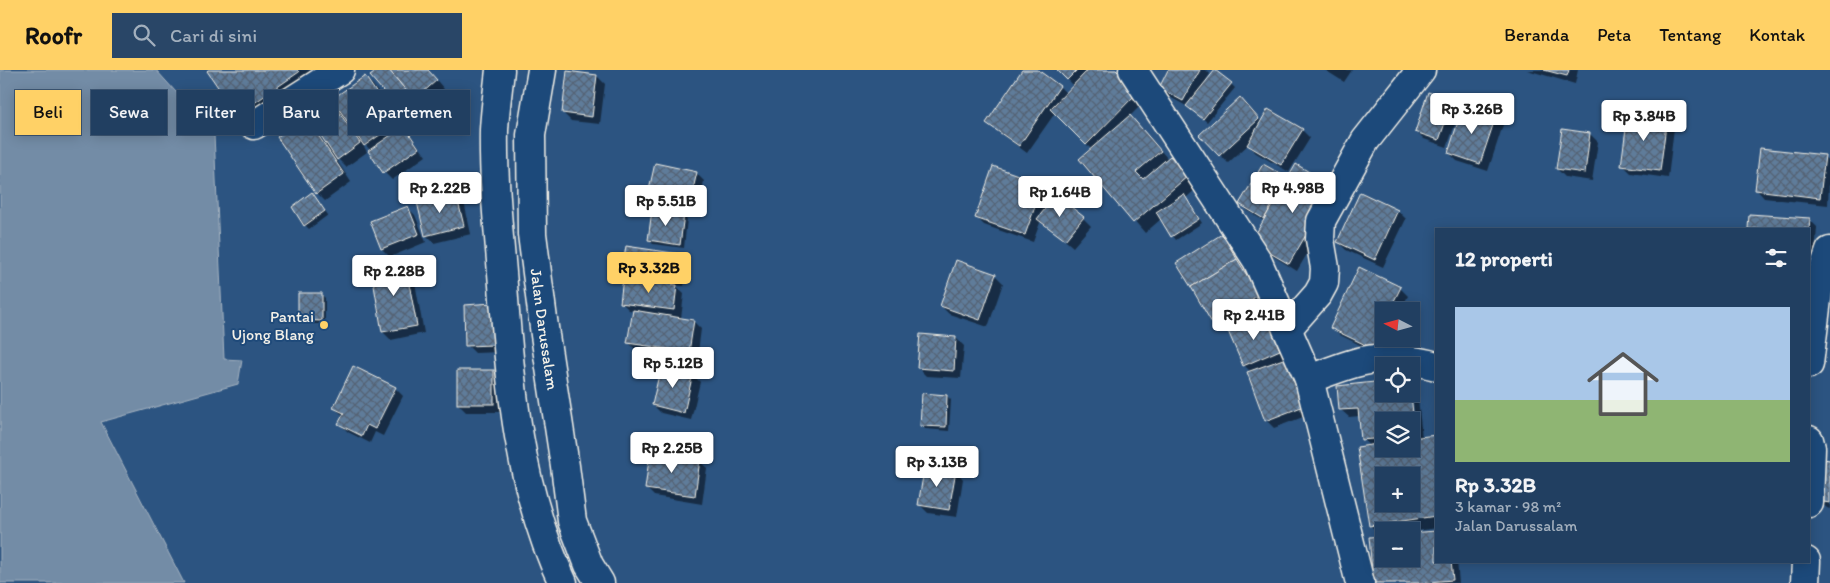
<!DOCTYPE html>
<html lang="id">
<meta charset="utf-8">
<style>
:root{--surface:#213f61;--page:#294667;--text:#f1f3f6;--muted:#a2afbd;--line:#3e5876;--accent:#ffd166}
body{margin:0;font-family:Itim,sans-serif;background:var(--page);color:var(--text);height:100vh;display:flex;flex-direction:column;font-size:19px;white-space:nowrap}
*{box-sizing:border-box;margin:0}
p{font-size:16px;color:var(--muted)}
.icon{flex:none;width:28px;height:28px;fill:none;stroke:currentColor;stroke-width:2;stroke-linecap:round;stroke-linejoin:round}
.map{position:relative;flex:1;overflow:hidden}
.panel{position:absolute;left:1435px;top:158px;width:375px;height:335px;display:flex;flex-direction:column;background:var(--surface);border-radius:0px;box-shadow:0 2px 12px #0003,0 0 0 1px var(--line)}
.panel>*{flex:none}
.top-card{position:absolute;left:15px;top:20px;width:475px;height:45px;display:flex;gap:10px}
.needle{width:32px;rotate:276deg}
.controls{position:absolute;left:1375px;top:232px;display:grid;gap:10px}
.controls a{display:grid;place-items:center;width:45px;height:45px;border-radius:0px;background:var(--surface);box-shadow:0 2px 12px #0003,0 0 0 1px var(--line);font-size:25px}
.price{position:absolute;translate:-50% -42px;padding:0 11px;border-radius:5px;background:#fff;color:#222;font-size:16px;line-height:32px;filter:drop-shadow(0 1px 2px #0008)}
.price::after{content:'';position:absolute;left:50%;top:30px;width:15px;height:11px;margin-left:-8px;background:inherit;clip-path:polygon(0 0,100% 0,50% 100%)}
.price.current{background:var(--accent);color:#111}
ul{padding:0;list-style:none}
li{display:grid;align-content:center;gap:10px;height:265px;padding:0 20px}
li+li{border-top:1px solid var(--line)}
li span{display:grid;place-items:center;height:155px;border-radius:0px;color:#555}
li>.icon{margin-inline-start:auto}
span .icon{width:90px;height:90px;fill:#fffc;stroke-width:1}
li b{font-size:21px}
h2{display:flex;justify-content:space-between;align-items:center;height:60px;padding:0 20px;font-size:21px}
.pill{padding:0 18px;border-radius:0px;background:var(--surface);box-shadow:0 2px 12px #0003,0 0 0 1px var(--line);font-size:18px;line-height:45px}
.pill.current{background:var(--accent);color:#111}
header{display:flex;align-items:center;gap:30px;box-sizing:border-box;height:70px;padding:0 25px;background:var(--accent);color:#111}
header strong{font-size:24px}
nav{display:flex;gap:28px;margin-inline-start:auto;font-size:18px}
.search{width:350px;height:45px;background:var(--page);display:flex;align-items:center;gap:12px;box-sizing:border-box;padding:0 18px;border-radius:0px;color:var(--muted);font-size:19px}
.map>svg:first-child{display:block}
.water{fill:#738ca6;stroke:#a7b4c0}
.shadow{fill:#0007;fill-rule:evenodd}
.building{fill:url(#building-cross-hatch);stroke:#f4f1e8;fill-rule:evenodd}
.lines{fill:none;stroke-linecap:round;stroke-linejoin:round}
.minor-casing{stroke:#f4f1e8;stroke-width:31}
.tertiary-casing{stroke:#f4f1e8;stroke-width:31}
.minor{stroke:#1f4a7a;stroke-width:28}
.tertiary{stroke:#1f4a7a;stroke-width:28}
.poi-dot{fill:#ffd166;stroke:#1f4a7a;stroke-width:2}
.labels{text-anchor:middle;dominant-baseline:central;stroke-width:4;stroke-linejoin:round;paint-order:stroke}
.poi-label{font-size:16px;fill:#f4f1e8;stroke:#1f4a7a;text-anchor:end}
.street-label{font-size:16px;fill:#f4f1e8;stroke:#1f4a7a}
</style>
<header>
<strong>Roofr</strong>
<div class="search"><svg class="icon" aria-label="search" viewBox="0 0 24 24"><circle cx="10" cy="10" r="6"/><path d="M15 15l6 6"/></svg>Cari di sini</div>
<nav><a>Beranda</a><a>Peta</a><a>Tentang</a><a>Kontak</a></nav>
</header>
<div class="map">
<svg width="1830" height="513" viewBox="0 0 1830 513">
<defs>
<pattern id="building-cross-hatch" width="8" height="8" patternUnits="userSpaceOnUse" patternTransform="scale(1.25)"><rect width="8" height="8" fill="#5e7b9a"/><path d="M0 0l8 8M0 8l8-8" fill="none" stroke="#556474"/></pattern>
</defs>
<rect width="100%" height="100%" fill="#2c5481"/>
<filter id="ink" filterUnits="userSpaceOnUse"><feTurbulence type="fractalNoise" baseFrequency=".02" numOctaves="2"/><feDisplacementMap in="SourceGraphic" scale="10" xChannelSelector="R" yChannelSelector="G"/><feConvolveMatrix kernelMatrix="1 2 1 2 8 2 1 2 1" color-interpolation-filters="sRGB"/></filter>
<g filter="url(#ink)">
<polygon class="water" points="0,0 156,0 214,64 224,289 242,290 238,314 101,352 184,513 0,513"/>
<g class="shadow">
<polygon points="210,0 321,0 246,52 238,44"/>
<polygon points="379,0 428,0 444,19 423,37 419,33 406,44 402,41"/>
<polygon points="1024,0 1035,0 1060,17 1067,24 1074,16 1059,0 1114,0 1145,31 1130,46 1168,89 1198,117 1186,128 1202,153 1176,170 1161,149 1145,163 1081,89 1092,80 1055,43 1027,83 996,60 988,53"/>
<polygon points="1170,0 1206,0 1210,4 1205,12 1231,14 1235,18 1207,52 1190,38 1168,26 1160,18"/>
<polygon points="1325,0 1352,0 1344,12"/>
<polygon points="1527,0 1578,0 1575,14"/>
<polygon points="597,6 605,14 600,54 571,51 563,43"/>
<polygon points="365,7 373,15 403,58 411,66 426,86 392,110 384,102 371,81 363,72 362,73 367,82 346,97 335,86 334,86 351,112 325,131 317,123 306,49 313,57 326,75 328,73 331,32 340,41"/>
<polygon points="1452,32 1460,40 1447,77 1424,69 1416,61"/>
<polygon points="1248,37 1262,52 1302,60 1310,68 1289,102 1256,83 1248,75 1228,93 1201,65"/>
<polygon points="1495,47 1503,55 1488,101 1457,91 1449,83"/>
<polygon points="1666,50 1674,58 1668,108 1631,103 1623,95"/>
<polygon points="1590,64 1598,72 1592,111 1565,107 1557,99"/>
<polygon points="1824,87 1830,92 1828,135 1764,128 1757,120"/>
<polygon points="696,103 704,111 697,145 656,136 649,129"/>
<polygon points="1288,109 1341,126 1297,201 1261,179 1264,151 1249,142 1241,134"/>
<polygon points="1042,115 1050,123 1043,142 1083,148 1091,156 1073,177 1041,150 1033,172 984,155 976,147"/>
<polygon points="456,124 464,132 471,164 434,173 426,165"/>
<polygon points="1361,124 1398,141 1406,149 1383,197 1346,180 1338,172"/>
<polygon points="316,128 328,145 309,159 305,155"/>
<polygon points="407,137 415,145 426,172 390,187 382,179 372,152"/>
<polygon points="683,145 687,149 684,178 653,174 649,170"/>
<polygon points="1809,149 1817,157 1815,185 1809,185"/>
<polygon points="1222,166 1230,174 1266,233 1221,260 1213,252"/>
<polygon points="627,177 680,186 688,193 684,216 675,215 684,224 681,249 693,251 701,259 697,290 636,280 628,272 634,241 629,240 621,232 651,213 651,211 631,208 623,200"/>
<polygon points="405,193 413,201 424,263 391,270 383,262"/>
<polygon points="995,205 1003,213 988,257 949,244 941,236"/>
<polygon points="1400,218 1408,226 1400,241 1384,241 1384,269 1388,269 1380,285 1340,265 1332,257"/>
<polygon points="321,224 325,228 325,254 303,254 299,250"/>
<polygon points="492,235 501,282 475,283 467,275"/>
<polygon points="1265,247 1273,255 1311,344 1274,358 1266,350 1251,302 1244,295"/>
<polygon points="956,268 964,276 961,308 926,306 918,298"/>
<polygon points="494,301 502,309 502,342 466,342 458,334"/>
<polygon points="692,304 700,312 691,350 661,343 653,335"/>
<path d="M1411 312 1417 318 1422 368 1436 366V458L1411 462 1384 461V489H1411V464L1436 462V491H1457L1459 513H1374L1382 467 1371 456 1370 376 1362 369 1360 346 1349 347 1341 340 1384 324H1410L1414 371 1417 370ZM1384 351H1411V379H1384ZM1384 406H1411V434H1384Z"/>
<polygon points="395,318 403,326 383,366 375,362 370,373 348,362 340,354 344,346 334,338"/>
<polygon points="947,326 951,330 949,361 925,359 922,355"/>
<polygon points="699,391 707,398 702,434 654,426 646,418"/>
<polygon points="1830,392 1830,439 1827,438 1819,431"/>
<polygon points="956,401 963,409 957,447 928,443 920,435"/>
</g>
<g class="building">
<polygon points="208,0 297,0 299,2 237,45 207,1"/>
<polygon points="378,0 389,0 414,30 401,42 370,6"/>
<polygon points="389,0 428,0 437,10 414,30"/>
<polygon points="1022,0 1038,0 1060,16 1019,76 986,53"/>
<polygon points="1057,0 1077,0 1067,10"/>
<polygon points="1088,0 1116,0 1138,22 1086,75 1050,39"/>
<polygon points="1168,0 1200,0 1183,31 1159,18"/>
<polygon points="1215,0 1232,13 1203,49 1186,36"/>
<polygon points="1544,0 1569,0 1567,6"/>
<polygon points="567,1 597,5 592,47 562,43"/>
<polygon points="365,6 397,53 364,76 332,29"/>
<polygon points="1428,22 1453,30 1439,70 1415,62"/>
<polygon points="1240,27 1259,49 1219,86 1199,65"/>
<polygon points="331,30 360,73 337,90 308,46"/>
<polygon points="1463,36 1496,46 1480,94 1448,83"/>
<polygon points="1268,39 1303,59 1281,95 1247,75"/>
<polygon points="1628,43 1667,48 1660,101 1621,96"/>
<polygon points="1130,45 1161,81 1136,102 1143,109 1170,86 1188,106 1133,153 1079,89"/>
<polygon points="306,47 344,104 316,124 277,67"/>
<polygon points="404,56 419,78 383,103 368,81"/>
<polygon points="1562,59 1590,63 1585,103 1556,99"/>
<polygon points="1760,78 1825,85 1820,128 1755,120"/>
<polygon points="655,93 697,102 689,137 647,129"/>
<polygon points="1263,94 1288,108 1264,149 1239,134"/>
<polygon points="1296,94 1334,117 1289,194 1251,172"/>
<polygon points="993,96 1043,114 1025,165 975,148"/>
<polygon points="312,122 325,141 304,156 292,137"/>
<polygon points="1360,122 1398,140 1375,190 1337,172"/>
<polygon points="456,123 464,156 425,166 417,132"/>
<polygon points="1184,124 1199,149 1171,167 1156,142"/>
<polygon points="1056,125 1084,147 1065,170 1037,149"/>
<polygon points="408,136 419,164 381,179 370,151"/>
<polygon points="652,140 684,144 680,175 648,170"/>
<polygon points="1749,144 1810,148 1809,161 1809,159 1748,159"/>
<polygon points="1222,164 1237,189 1191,217 1176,193"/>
<polygon points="626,176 680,184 676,209 622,200"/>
<polygon points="1237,189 1259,225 1212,253 1191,217"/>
<polygon points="956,190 996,204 980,250 940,236"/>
<polygon points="405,192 417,256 382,262 371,198"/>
<polygon points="1359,197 1401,217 1389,241 1384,241 1384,253 1372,278 1330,258"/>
<polygon points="623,208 677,215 674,240 620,233"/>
<polygon points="298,223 322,223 322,251 298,250"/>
<polygon points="493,233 494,275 465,276 464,235"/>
<polygon points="633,240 694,250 689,282 627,273"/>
<polygon points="1266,246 1280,280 1243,296 1228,261"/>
<polygon points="920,264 956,267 954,301 917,298"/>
<polygon points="1286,288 1304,336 1265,351 1247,302"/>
<polygon points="353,296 396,317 375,359 367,355 362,366 338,354 344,343 333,338"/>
<polygon points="661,296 693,303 684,343 652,335"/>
<rect x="457" y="300" width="37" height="34"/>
<polygon points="1384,311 1384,324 1411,324 1415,364 1411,365 1411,351 1384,351 1384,368 1361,370 1358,339 1339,340 1337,316"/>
<polygon points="922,323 947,325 946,357 920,356"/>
<path d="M1436 365V446L1369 456 1357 377 1384 373V379H1411V368ZM1384 406H1411V434H1384Z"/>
<polygon points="650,382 700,389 695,426 645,419"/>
<polygon points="1823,389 1830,390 1830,433 1817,431"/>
<polygon points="925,395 956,400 949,440 918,435"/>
<polygon points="1436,461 1436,491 1451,491 1453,510 1417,513 1373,513 1369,467 1384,466 1384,489 1411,489 1411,463"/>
</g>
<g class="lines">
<g class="minor-casing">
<g id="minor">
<polyline points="1133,0 1257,190 1309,309 1360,513"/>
<polyline points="254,55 340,0"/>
<polyline points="1287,259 1318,224 1324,213 1325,198 1320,169 1321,151 1365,71 1421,0"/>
<polyline points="1809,294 1819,213 1830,181"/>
<path d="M1309 309C1329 302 1356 290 1377 289 1394 288 1420 291 1436 296"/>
<polyline points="1809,370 1811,378 1809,433"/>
<polyline points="1805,513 1806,491"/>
</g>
</g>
<g class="tertiary-casing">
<g id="tertiary">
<path d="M500 0C498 20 495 40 494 60 493 112 499 164 503 215 510 316 519 420 563 513"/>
<path id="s1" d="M542 0 531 65 532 164 545 265 565 396 572 451 589 495 600 513"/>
</g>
</g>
<use href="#minor" class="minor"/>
<use href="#tertiary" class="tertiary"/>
</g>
</g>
<circle class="poi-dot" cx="324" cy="255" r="5"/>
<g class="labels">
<g class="poi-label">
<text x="314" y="246">Pantai<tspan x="314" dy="18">Ujong Blang</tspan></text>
</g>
<g class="street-label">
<text stroke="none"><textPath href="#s1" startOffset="261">Jalan Darussalam</textPath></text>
</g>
</g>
</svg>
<div class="controls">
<a><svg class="needle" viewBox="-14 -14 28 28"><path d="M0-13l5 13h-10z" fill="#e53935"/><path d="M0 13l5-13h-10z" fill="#a2afbd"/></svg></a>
<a><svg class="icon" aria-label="locate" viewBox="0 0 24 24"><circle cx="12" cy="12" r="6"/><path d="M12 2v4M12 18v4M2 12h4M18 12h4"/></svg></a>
<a><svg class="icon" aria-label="layers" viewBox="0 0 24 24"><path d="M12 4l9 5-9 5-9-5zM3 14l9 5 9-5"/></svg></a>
<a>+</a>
<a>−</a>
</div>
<b class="price" style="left:1472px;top:65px">Rp 3.26B</b>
<b class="price" style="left:1644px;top:72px">Rp 3.84B</b>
<b class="price" style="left:440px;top:144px">Rp 2.22B</b>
<b class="price" style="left:1293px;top:144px">Rp 4.98B</b>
<b class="price" style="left:1060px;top:148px">Rp 1.64B</b>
<b class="price" style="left:666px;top:157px">Rp 5.51B</b>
<b class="price current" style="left:649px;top:224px">Rp 3.32B</b>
<b class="price" style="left:394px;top:227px">Rp 2.28B</b>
<b class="price" style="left:1254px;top:271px">Rp 2.41B</b>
<b class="price" style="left:673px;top:319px">Rp 5.12B</b>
<b class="price" style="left:672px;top:404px">Rp 2.25B</b>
<b class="price" style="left:937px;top:418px">Rp 3.13B</b>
<div class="top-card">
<a class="pill current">Beli</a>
<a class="pill">Sewa</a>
<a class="pill">Filter</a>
<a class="pill">Baru</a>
<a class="pill">Apartemen</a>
</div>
<section class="panel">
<h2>12 properti<svg class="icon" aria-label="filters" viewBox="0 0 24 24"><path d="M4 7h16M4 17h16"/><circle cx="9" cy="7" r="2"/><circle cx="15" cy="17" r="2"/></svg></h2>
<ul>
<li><span style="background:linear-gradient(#a9c7e8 60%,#8fb573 0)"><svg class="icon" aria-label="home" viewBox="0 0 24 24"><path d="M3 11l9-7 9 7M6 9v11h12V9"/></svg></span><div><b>Rp 3.32B</b><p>3 kamar · 98 m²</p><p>Jalan Darussalam</p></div></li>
</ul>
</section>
</div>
